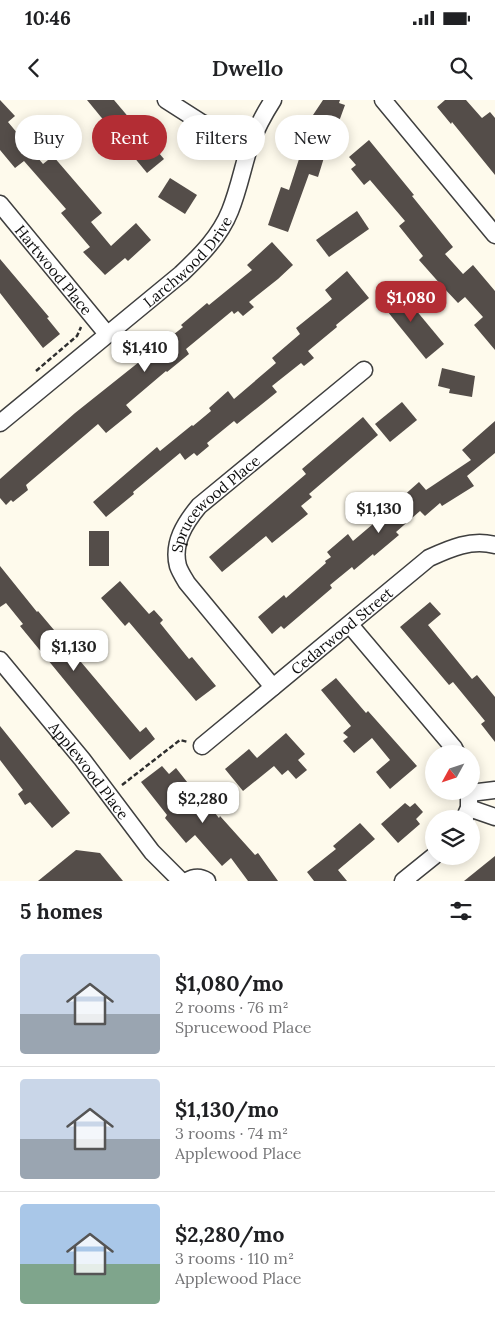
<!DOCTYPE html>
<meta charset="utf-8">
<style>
:root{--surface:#fff;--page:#f2f2f2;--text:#202124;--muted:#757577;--line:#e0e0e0;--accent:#b32d34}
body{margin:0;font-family:Lora,serif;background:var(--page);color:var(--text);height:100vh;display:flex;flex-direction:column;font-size:19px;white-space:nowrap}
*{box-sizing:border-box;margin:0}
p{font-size:16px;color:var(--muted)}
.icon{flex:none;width:28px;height:28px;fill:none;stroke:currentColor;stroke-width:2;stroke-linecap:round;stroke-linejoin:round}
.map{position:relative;height:781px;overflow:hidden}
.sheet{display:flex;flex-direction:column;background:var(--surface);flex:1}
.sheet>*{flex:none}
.banner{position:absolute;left:15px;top:15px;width:465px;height:45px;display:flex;gap:10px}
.needle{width:32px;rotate:230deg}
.tools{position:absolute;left:425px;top:645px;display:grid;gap:10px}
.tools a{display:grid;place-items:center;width:55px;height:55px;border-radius:50%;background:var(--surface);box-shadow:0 2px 12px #0003;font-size:25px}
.price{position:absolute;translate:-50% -42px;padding:0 11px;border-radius:10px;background:#fff;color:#222;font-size:16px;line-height:32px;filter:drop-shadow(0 1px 2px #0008)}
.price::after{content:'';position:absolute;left:50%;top:30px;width:15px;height:11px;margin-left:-8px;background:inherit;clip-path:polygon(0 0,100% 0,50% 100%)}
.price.on{background:var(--accent);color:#fff}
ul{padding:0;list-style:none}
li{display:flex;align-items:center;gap:15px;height:125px;padding:0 20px}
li+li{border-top:1px solid var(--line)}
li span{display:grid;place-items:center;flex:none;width:140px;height:100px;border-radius:5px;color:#555}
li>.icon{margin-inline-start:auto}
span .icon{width:60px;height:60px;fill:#fffc;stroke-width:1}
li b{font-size:21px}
h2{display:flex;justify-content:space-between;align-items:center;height:60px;padding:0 20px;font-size:21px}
.tag{padding:0 18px;border-radius:22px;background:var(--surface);box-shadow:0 2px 12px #0003;font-size:18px;line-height:45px}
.tag.on{background:var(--accent);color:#fff}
.status{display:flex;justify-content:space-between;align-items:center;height:35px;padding:0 25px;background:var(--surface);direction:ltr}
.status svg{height:14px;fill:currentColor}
header{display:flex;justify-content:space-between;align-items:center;height:65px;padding:0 20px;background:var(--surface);font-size:22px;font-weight:600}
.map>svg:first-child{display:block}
.building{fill:#544d49}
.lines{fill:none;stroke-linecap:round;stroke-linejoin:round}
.minor-casing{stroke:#3f3f3f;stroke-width:19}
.path{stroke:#2e2e2e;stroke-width:2.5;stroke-dasharray:5 2.5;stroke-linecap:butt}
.minor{stroke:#fff;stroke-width:16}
.labels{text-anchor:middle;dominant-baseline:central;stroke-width:5;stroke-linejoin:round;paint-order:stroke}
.street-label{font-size:15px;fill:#0c0c0c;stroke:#fff}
</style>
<div class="status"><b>10:46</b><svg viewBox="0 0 49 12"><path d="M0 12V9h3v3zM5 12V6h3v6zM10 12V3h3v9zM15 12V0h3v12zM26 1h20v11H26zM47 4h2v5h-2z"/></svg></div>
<header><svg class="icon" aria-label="back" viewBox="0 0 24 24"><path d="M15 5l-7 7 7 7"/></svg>Dwello<svg class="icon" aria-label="search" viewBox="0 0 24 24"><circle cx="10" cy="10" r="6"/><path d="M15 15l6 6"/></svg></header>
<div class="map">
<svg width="495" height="781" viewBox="0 0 495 781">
<rect width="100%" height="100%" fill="#fefaec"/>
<g class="building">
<polygon points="0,0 15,16 8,22 43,64 53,56 102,113 91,122 111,146 136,123 151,140 128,161 125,158 105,175 83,152 90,147 61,113 66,109 24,61 15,68 0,50"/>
<polygon points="87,0 114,0 164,59 147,73"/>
<polygon points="323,0 340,0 339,3 345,5 333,38 331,35 318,77 309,74 288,132 268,125 281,87 289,90 310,25 307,24"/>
<polygon points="445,0 466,0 481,17 482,18 490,12 495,18 495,75 452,22 451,24 437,7"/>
<polygon points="369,40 414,95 412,96 453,147 445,154 463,174 473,165 495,191 495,250 474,225 483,217 465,197 458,203 442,186 419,160 423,156 399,126 405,121 370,80 364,85 351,69 356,65 349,57"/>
<polygon points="170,78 197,95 185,114 158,97"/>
<polygon points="357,111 369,129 329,157 316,140"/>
<polygon points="272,142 293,165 278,179 249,202 254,207 243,216 238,211 234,214 232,211 186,249 189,254 167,272 166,271 126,305 132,312 106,333 98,324 26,385 28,390 13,402 11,400 6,405 0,398 0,379 75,313 183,227 181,225 207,203 209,205 252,170 247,165"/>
<polygon points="0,159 49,217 47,218 60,234 43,248 0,193"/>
<polygon points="347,171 369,198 336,225 337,227 308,251 314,258 304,266 301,263 272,286 277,292 237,324 234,321 207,343 209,346 197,356 194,353 185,360 180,353 133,392 134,394 106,417 93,402 157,347 160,351 192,325 193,326 211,311 209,308 228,291 234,299 276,263 272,258 300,234 296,228 332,199 325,190"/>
<polygon points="396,186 444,244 426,259 379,201"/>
<polygon points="442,268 475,276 472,297 449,293 450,289 438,286"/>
<polygon points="402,302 417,320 390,342 375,324"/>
<polygon points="363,317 378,335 309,394 312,397 301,406 308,414 272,443 266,436 222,472 209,457 306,374 302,369"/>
<polygon points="495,321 495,353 467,376 474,386 442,406 440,403 425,416 420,411 396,432 399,435 374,456 373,454 354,470 352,467 330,485 332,488 284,529 281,526 272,534 258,517 284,495 286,498 326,463 325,461 331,457 327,452 348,434 353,441 393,407 392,406 419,382 426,390 471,360 462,350"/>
<rect x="89" y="431" width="20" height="35"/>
<polygon points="0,466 37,512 38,511 140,632 146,627 155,639 130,660 20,526 23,524 6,503 0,507"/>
<polygon points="120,481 149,514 154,510 163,520 160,523 189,559 192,557 216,586 196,601 129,522 125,526 101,498"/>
<polygon points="430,502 441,514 428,525 472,579 477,575 495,597 495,642 481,624 485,621 453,582 449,585 400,527"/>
<polygon points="336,578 366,613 368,611 417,666 390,689 376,672 390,660 372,638 354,653 343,641 348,637 343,633 351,626 321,590"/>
<polygon points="0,626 70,713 52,728 30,702 25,705 18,694 23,690 0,660"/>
<polygon points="286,633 305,654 298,660 307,670 296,679 288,670 282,675 274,666 243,691 225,669 249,649 257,658"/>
<polygon points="162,666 169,674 176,668 195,692 197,691 219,718 220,716 255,755 258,753 278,781 248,781 231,758 222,766 195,735 186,743 165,718 167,715 141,682"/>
<polygon points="405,703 410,707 415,703 423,712 416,719 420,724 398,743 381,724"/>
<polygon points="360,723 375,739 338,770 347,781 314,781 307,772 336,749 333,746"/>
<polygon points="76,750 100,753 123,781 38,781"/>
<polygon points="495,756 495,781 464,781"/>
</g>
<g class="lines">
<g class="minor-casing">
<g id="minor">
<polyline points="166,0 202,23 250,44"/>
<polyline points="383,0 495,135"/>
<path id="s1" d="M0 104 107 234"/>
<path id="s2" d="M0 323 181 174C201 155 220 136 230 111 239 89 243 66 250 45 256 29 264 14 273 0"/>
<polyline points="350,525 454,648 457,654"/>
<path id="s3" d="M0 560 82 659 152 752 181 781"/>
<path id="s4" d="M273 587 187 483C184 478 180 472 178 466 172 443 185 423 199 406L364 270"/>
<path id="s5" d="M202 646 429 458C451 448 471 439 495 445"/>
<polyline points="470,693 495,690"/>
<polyline points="469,708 495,717"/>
<polyline points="464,719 469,708 469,691"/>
<path d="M187 781C194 777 201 777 207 781"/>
<polyline points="403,781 434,756"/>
</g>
</g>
<g class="path">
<polyline points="36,271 77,236 81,227"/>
<polyline points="122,685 180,640 188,642"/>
</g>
<use href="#minor" class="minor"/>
</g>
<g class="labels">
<g class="street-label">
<text stroke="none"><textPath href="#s2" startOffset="248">Larchwood Drive</textPath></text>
<text stroke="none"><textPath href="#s1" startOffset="85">Hartwood Place</textPath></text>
<text stroke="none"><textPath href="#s4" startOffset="232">Sprucewood Place</textPath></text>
<text stroke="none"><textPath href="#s5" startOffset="181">Cedarwood Street</textPath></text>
<text stroke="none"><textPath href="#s3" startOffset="142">Applewood Place</textPath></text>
</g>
</g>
</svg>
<div class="tools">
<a><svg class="needle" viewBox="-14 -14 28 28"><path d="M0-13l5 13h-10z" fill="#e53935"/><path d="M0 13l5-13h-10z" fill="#757577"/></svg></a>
<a><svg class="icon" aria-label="layers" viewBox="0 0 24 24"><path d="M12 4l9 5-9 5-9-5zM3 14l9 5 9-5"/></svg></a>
</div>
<b class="price on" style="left:411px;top:223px">$1,080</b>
<b class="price" style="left:145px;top:273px">$1,410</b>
<b class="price" style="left:379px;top:434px">$1,130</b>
<b class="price" style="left:74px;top:572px">$1,130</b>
<b class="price" style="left:203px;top:724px">$2,280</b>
<div class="banner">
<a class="tag">Buy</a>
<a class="tag on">Rent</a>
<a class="tag">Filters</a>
<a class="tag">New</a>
</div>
</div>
<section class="sheet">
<h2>5 homes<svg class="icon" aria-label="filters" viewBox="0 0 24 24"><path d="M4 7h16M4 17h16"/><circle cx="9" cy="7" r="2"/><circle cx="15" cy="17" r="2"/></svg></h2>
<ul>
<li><span style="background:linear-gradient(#c9d6e8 60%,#9aa5b1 0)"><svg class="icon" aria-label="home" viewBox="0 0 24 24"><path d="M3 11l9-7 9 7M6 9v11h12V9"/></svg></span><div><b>$1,080/mo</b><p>2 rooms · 76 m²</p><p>Sprucewood Place</p></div></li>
<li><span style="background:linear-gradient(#c9d6e8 60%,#9aa5b1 0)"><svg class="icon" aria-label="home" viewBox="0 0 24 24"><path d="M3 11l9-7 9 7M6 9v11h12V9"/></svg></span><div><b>$1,130/mo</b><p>3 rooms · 74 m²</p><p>Applewood Place</p></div></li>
<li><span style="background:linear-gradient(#a9c7e8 60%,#7fa58c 0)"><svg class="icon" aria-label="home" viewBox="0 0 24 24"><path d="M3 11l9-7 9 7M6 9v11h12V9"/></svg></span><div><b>$2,280/mo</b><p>3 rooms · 110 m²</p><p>Applewood Place</p></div></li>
</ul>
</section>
